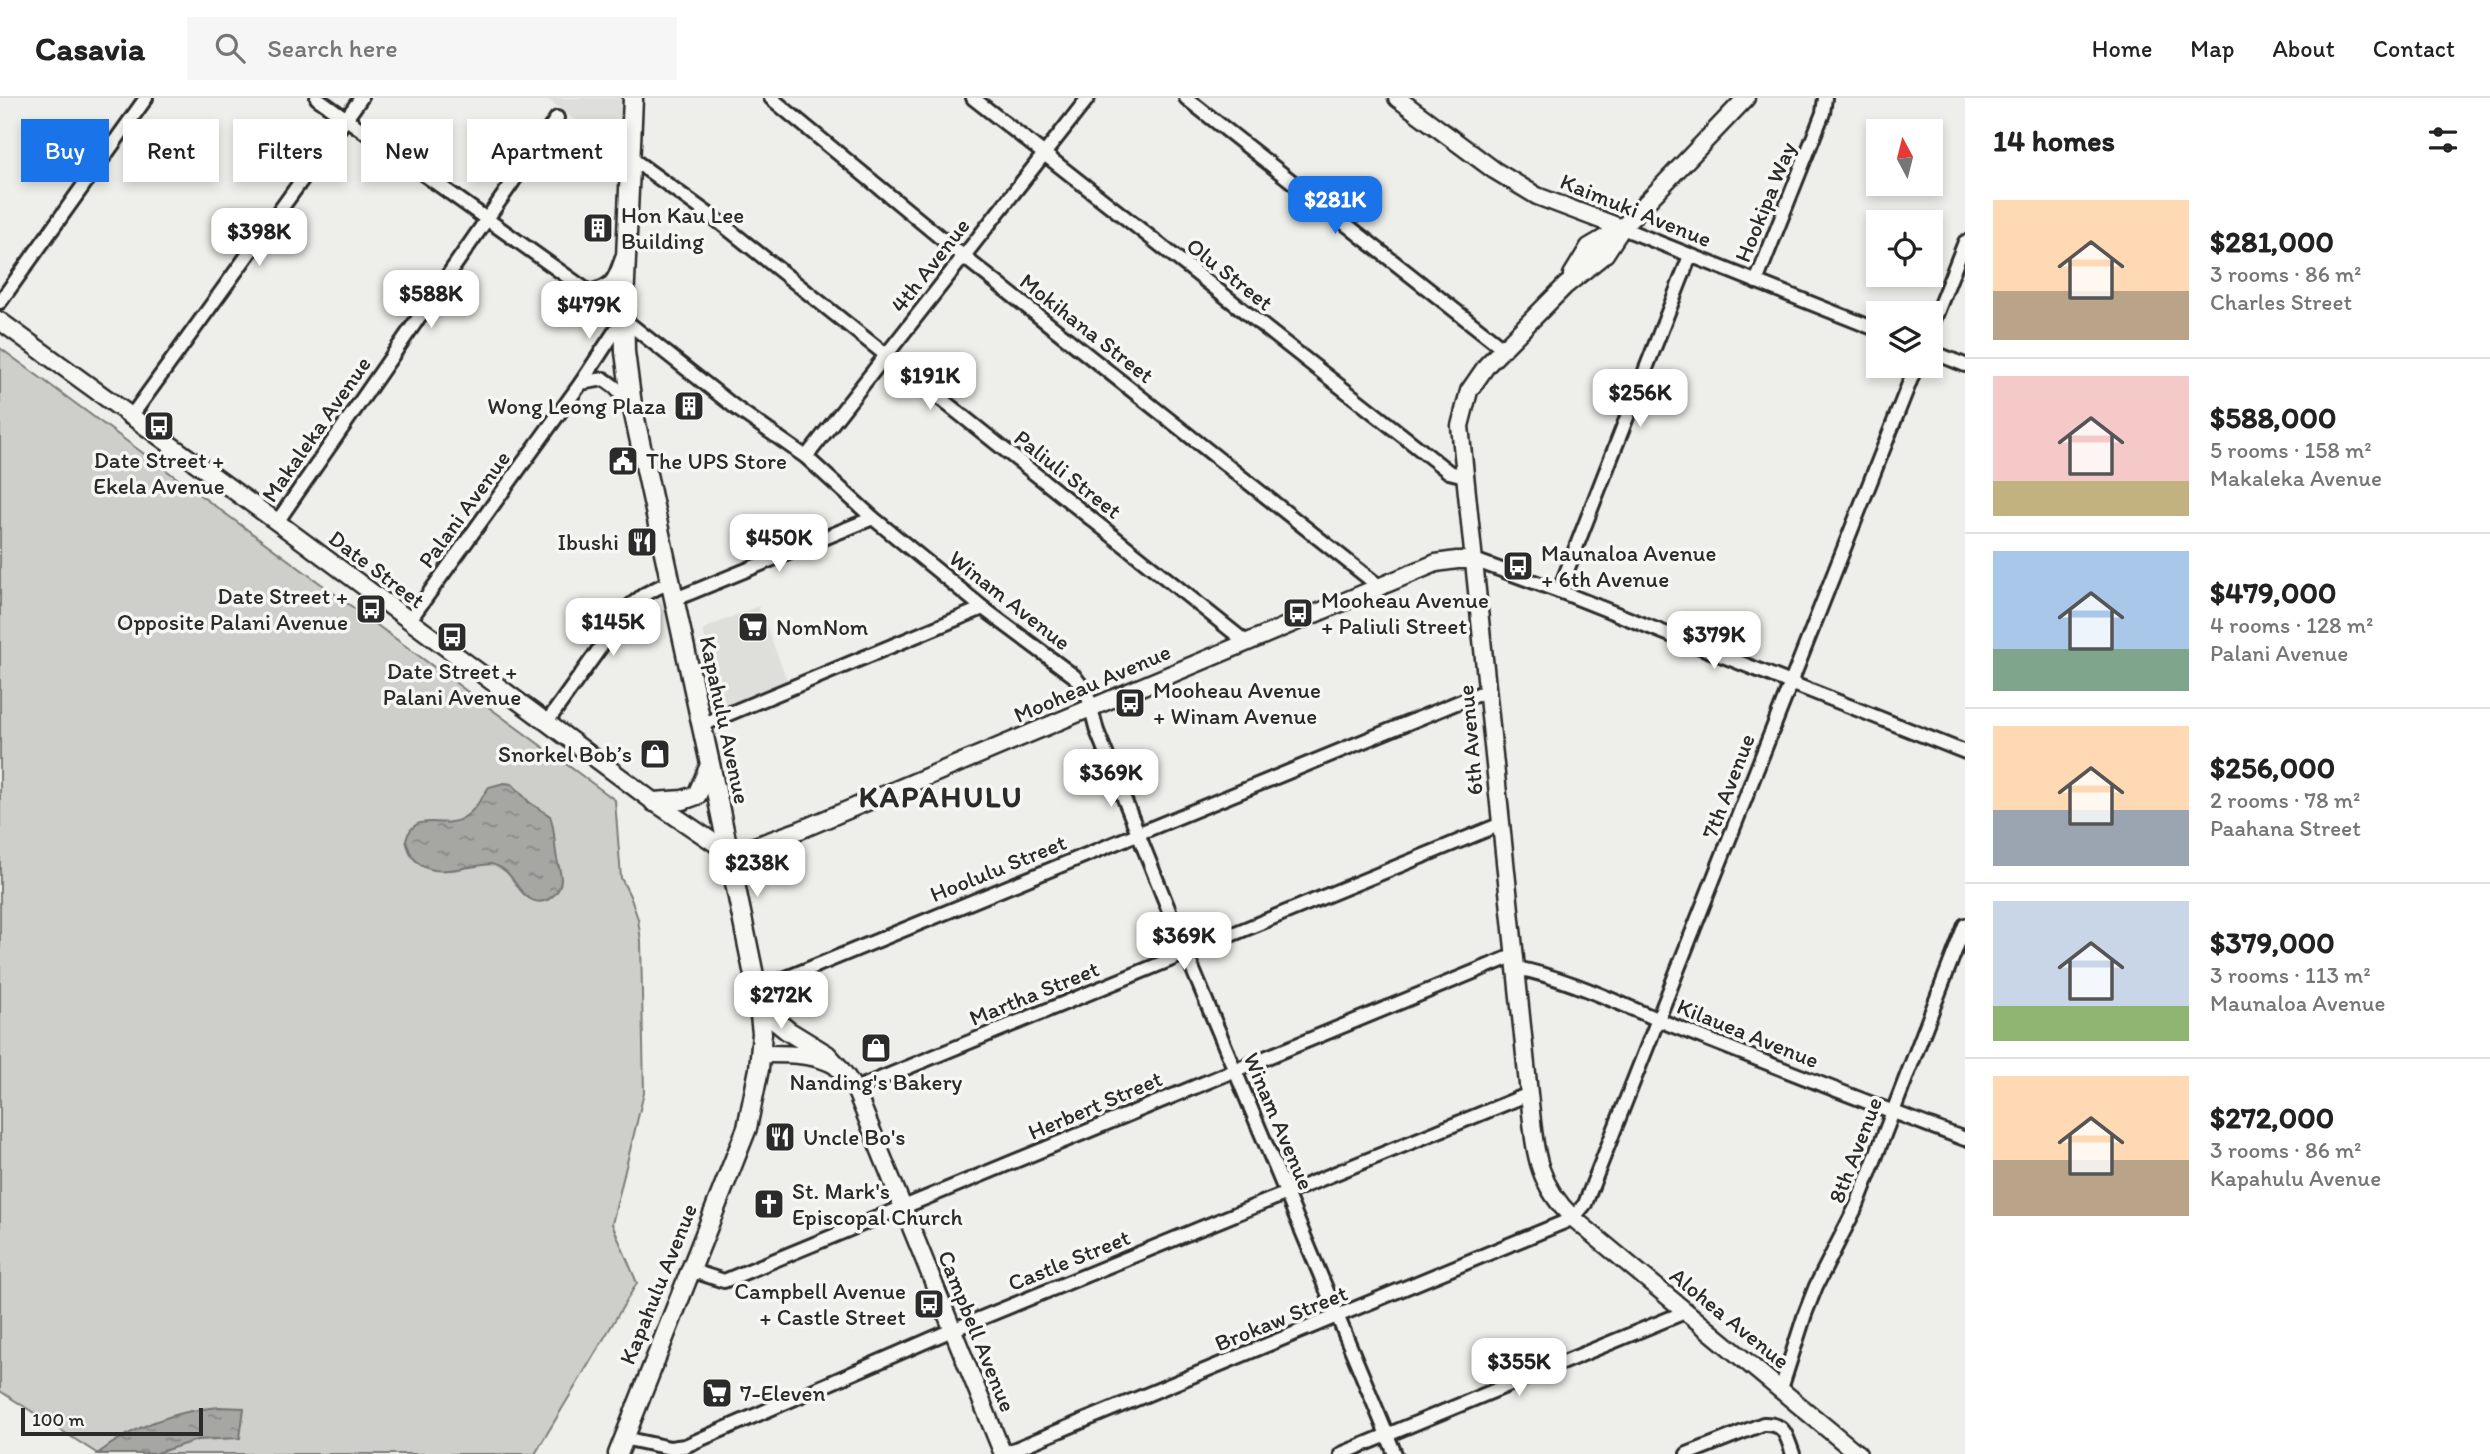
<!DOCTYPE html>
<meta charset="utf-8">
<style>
:root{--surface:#fff;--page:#f6f6f6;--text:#222;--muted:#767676;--line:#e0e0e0;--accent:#1a73e8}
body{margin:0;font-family:Itim,sans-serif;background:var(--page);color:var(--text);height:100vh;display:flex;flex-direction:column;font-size:26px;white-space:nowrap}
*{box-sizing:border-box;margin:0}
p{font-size:23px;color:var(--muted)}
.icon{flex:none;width:38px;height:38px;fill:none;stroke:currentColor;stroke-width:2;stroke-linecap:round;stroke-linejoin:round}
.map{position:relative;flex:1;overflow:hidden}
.drawer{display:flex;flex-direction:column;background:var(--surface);width:525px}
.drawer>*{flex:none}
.banner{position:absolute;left:21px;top:21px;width:665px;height:63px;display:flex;gap:14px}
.needle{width:46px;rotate:353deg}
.fabs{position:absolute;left:1866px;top:21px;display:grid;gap:14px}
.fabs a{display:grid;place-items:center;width:77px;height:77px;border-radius:0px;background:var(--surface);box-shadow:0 4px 10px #0003;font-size:35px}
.scale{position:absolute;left:21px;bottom:18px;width:182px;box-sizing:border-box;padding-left:7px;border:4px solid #2b2b2b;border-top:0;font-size:19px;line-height:24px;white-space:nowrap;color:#2b2b2b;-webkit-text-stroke:5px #f6f6f2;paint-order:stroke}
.price{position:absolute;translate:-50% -60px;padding:0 16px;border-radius:14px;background:#fff;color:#222;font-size:23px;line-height:46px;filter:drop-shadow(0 2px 4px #0008)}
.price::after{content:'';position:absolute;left:50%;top:42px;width:21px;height:16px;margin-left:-10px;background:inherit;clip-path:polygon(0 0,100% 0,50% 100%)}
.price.selected{background:var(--accent);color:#fff}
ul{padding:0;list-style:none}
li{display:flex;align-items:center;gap:21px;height:175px;padding:0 28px}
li+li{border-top:2px solid var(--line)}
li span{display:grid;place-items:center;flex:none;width:196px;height:140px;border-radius:0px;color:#555}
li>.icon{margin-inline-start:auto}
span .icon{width:84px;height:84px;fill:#fffc;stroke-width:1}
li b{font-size:30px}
h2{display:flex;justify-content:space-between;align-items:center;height:84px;padding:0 28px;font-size:30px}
.tag{padding:0 24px;border-radius:0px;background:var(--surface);box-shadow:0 4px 10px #0003;font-size:24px;line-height:63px}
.tag.selected{background:var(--accent);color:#fff}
header{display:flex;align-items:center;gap:42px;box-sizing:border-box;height:98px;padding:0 35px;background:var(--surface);border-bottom:2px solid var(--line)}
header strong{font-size:33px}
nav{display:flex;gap:38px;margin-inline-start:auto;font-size:24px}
.search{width:490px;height:63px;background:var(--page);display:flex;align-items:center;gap:18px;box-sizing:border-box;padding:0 24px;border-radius:0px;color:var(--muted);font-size:26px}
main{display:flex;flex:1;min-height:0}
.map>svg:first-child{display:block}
.built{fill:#dededb}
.grass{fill:#cececa;stroke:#7c7c7a;stroke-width:2}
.water{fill:url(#water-ripples);stroke:#757573;stroke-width:2}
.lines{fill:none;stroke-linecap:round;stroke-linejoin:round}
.minor-casing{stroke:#2b2b2b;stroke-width:18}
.tertiary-casing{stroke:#2b2b2b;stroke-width:21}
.secondary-casing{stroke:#2b2b2b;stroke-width:23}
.minor{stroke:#f6f6f2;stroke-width:12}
.tertiary{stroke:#f6f6f2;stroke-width:16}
.secondary{stroke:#f6f6f2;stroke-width:18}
.labels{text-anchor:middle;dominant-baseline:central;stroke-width:7;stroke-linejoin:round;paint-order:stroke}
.street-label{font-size:23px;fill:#2b2b2b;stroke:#f6f6f2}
.poi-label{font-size:23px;fill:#2b2b2b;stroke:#f6f6f2;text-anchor:start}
.district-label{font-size:30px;font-weight:bold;letter-spacing:2px;fill:#2b2b2b;stroke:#f6f6f2}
</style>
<header>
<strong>Casavia</strong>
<div class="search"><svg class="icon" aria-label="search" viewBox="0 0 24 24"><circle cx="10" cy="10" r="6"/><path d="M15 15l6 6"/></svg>Search here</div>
<nav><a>Home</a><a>Map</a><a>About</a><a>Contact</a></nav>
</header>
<main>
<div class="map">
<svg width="1965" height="1356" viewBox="0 0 1965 1356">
<defs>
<pattern id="water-ripples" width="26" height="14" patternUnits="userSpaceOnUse" patternTransform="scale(1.75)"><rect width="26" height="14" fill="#a6a6a3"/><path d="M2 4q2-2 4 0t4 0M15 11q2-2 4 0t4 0" fill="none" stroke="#878785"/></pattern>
</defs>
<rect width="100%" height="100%" fill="#eeeeea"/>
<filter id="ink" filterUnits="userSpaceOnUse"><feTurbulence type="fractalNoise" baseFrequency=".0143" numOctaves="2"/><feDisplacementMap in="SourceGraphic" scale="14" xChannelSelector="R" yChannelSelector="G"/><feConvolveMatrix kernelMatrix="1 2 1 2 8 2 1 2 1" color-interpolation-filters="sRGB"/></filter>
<g filter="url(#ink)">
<g class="built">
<polygon points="546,0 622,0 622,47 607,47"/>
<polygon points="758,508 788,584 721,613 703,531"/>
</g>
<polygon class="grass" points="0,250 615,702 621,780 630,798 638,821 641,843 644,995 612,1126 637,1185 535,1356 98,1356 0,1293"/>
<g class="water">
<path d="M504 685 512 686 529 704 550 718C555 731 554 742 556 755 557 764 561 773 561 782 560 797 544 809 530 801 513 791 515 772 491 766 457 769 416 788 406 742 415 710 442 733 463 720 475 713 481 700 489 689Z"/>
<path d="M219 1309 244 1310 240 1340 197 1342 154 1356H97C134 1328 173 1313 219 1309Z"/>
</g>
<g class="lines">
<g class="minor-casing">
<g id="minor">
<polyline points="317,0 589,194 736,310 806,359 873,420 983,510 1074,578 1087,595 1097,633 1186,855 1395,1356"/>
<polyline points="771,0 964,159 1380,489"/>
<polyline points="973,0 1449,374 1465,378"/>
<polyline points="1186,0 1504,251"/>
<polyline points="631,60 718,123 1247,545"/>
<polyline points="1622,130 1878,232"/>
<polyline points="1756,184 1823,15 1825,0"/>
<path d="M589 194C613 188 614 183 622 160"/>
<polyline points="0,204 146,0"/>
<polyline points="1930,232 1965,144"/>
<polyline points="1930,253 1965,267"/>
<polyline points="581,285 604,281 615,289 632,307"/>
<polyline points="130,320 361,0"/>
<polyline points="806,359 1088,0"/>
<polyline points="277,424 557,20"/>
<polyline points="1474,462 1559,493 1965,654"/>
<polyline points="1559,493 1690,158"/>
<polyline points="673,502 873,420"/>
<polyline points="409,523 581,285 623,221"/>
<polyline points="547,624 630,508 645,496 669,484"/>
<polyline points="702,627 983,510"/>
<path d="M1516 870C1572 881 1623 908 1676 929 1772 967 1868 1005 1965 1041"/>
<polyline points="757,892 1488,592"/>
<polyline points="855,991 1501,726"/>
<polyline points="690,1172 724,1183 1515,857"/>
<polyline points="1781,1291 1805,1216 1816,1188 1857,1107 1965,827"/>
<polyline points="623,1340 670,1350 685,1348 952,1232 1529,996"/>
<polyline points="1003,1356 1562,1125 1573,1120 1585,1106 1916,268"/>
<polyline points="1341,1356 1685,1214"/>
<path d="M1687 1356 1763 1326C1786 1325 1786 1338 1793 1356"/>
</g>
</g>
<g class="tertiary-casing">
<g id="tertiary">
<polyline points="1397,0 1494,72 1537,98 1622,130"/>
<path d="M1746 0 1622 130 1605 156 1565 188 1487 267 1469 293 1460 328 1529 996C1535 1046 1533 1082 1573 1120L1858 1356"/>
<polyline points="1572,177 1589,149 1620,131"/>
<polyline points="0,223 277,424 654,704 728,754 755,748 800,732 1436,465 1457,462 1474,462"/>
<path d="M761 956C786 956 816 955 838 969 845 974 850 985 855 991L1003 1356"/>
</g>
</g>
<g class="secondary-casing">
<g id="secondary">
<polyline points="654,704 683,702 697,697 710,667"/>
<polyline points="760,910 788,933 827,957 839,970"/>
<polyline points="618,1356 747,1030 759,971 762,935 757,892 717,698 632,307 625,254 624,205 633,0"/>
</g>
</g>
<use href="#minor" class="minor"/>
<use href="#tertiary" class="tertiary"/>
<use href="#secondary" class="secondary"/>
</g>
</g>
<defs>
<g id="building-square" transform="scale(1.575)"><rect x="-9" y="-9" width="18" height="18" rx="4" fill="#2b2b2b" stroke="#f6f6f2"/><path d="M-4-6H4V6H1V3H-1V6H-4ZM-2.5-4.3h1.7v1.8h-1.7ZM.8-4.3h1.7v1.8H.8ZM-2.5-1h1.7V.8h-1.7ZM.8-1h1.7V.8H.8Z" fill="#fff"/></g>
<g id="bus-square" transform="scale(1.575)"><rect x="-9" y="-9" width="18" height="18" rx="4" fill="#2b2b2b" stroke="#f6f6f2"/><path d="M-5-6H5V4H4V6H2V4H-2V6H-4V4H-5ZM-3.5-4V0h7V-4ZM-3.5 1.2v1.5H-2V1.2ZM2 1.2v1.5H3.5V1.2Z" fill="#fff"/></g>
<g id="civic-square" transform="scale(1.575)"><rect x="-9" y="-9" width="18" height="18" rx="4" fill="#2b2b2b" stroke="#f6f6f2"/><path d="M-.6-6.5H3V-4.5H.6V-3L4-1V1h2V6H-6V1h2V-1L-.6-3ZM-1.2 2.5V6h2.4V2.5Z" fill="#fff"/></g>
<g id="restaurant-square" transform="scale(1.575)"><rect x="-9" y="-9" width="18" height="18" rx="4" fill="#2b2b2b" stroke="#f6f6f2"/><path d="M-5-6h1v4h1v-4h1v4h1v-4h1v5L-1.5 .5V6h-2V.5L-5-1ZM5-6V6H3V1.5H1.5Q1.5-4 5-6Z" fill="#fff"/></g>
<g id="supermarket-square" transform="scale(1.575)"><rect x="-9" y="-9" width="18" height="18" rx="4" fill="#2b2b2b" stroke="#f6f6f2"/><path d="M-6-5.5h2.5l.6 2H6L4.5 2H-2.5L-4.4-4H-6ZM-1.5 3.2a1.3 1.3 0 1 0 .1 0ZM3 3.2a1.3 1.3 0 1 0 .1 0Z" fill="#fff"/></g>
<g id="shop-square" transform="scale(1.575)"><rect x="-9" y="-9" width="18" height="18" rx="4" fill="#2b2b2b" stroke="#f6f6f2"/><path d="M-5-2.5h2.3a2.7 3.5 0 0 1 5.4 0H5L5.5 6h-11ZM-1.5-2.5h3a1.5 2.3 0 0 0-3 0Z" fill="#fff"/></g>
<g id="church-square" transform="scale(1.575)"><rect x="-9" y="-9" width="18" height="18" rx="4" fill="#2b2b2b" stroke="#f6f6f2"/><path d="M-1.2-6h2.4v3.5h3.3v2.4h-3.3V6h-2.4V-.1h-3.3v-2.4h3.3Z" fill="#fff"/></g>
</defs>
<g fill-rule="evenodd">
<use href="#building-square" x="598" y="130"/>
<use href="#building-square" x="689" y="308"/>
<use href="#bus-square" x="159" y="328"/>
<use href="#civic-square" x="623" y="363"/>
<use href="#restaurant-square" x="642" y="444"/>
<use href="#bus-square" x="1518" y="468"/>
<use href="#bus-square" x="371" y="511"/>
<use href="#bus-square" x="1298" y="515"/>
<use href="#supermarket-square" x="753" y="529"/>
<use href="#bus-square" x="452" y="539"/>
<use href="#bus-square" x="1130" y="605"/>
<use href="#shop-square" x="655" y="656"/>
<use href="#shop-square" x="876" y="950"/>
<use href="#restaurant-square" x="780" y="1039"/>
<use href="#church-square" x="769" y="1106"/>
<use href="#bus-square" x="929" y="1206"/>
<use href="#supermarket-square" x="717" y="1295"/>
</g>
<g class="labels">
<g class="street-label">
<text transform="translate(1765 104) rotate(-68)">Hookipa Way</text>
<text transform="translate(1636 112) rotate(22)">Kaimuki Avenue</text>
<text transform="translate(930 167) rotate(-52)">4th Avenue</text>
<text transform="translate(1230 176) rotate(38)">Olu Street</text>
<text transform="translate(1087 230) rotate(38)">Mokihana Street</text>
<text transform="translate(316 331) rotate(-55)">Makaleka Avenue</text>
<text transform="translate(1068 376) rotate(38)">Paliuli Street</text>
<text transform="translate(464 411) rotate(-54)">Palani Avenue</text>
<text transform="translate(377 471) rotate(37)">Date Street</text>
<text transform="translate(1010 502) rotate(38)">Winam Avenue</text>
<text transform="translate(1092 585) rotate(-23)">Mooheau Avenue</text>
<text transform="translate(725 622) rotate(78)">Kapahulu Avenue</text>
<text transform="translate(1470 642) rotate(-95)">6th Avenue</text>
<text transform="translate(1728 688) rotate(-69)">7th Avenue</text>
<text transform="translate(998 770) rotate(-22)">Hoolulu Street</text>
<text transform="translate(1034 895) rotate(-22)">Martha Street</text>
<text transform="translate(1748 935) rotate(22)">Kilauea Avenue</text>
<text transform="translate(1095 1007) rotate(-23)">Herbert Street</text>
<text transform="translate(1279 1023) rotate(67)">Winam Avenue</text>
<text transform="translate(1855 1052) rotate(-69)">8th Avenue</text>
<text transform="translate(1069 1162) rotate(-22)">Castle Street</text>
<text transform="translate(658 1186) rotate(-68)">Kapahulu Avenue</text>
<text transform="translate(1281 1220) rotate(-22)">Brokaw Street</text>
<text transform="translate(1730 1220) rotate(39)">Alohea Avenue</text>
<text transform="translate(977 1233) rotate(68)">Campbell Avenue</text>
</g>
<g class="poi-label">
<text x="621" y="117">Hon Kau Lee<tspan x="621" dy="26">Building</tspan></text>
<text x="666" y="308" text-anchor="end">Wong Leong Plaza</text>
<text x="159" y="362" text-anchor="middle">Date Street +<tspan x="159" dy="26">Ekela Avenue</tspan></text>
<text x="646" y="363">The UPS Store</text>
<text x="619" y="444" text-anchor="end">Ibushi</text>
<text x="1541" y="455">Maunaloa Avenue<tspan x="1541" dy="26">+ 6th Avenue</tspan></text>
<text x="348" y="498" text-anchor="end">Date Street +<tspan x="348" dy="26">Opposite Palani Avenue</tspan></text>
<text x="1321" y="502">Mooheau Avenue<tspan x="1321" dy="26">+ Paliuli Street</tspan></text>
<text x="776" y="529">NomNom</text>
<text x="452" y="573" text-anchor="middle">Date Street +<tspan x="452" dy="26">Palani Avenue</tspan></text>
<text x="1153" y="592">Mooheau Avenue<tspan x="1153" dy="26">+ Winam Avenue</tspan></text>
<text x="632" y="656" text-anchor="end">Snorkel Bob’s</text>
<text x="876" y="984" text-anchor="middle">Nanding's Bakery</text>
<text x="803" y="1039">Uncle Bo's</text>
<text x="792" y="1093">St. Mark's<tspan x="792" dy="26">Episcopal Church</tspan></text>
<text x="906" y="1193" text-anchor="end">Campbell Avenue<tspan x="906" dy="26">+ Castle Street</tspan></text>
<text x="740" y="1295">7-Eleven</text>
</g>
<g class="district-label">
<text x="941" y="698">KAPAHULU</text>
</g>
</g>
</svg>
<div class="fabs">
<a><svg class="needle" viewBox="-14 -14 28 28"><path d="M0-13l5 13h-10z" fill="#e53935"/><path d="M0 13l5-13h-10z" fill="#767676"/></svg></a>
<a><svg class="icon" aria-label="locate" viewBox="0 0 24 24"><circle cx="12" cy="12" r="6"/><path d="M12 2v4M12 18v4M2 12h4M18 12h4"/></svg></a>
<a><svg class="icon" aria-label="layers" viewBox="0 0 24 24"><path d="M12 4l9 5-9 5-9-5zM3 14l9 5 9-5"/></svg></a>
</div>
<div class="scale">100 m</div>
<b class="price selected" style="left:1335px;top:138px">$281K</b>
<b class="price" style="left:259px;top:170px">$398K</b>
<b class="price" style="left:431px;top:232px">$588K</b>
<b class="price" style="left:589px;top:243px">$479K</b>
<b class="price" style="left:930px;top:314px">$191K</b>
<b class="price" style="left:1640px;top:331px">$256K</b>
<b class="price" style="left:779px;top:476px">$450K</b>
<b class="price" style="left:613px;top:560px">$145K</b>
<b class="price" style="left:1714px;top:573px">$379K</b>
<b class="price" style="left:1111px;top:711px">$369K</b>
<b class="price" style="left:757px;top:801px">$238K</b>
<b class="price" style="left:1184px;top:874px">$369K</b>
<b class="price" style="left:781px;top:933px">$272K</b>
<b class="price" style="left:1519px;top:1300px">$355K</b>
<div class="banner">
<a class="tag selected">Buy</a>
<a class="tag">Rent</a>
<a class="tag">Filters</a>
<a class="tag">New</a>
<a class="tag">Apartment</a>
</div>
</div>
<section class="drawer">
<h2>14 homes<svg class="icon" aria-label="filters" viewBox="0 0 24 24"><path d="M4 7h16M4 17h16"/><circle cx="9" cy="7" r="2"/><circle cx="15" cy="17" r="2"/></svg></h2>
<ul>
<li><span style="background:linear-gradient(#ffd9b3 65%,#b9a48a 0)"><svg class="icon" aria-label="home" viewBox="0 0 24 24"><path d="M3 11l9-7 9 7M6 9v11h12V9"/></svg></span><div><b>$281,000</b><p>3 rooms · 86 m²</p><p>Charles Street</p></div></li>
<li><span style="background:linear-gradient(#f6c9c9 75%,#c2b280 0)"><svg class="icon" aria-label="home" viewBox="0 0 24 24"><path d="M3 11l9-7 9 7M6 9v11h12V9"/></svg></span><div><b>$588,000</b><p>5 rooms · 158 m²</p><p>Makaleka Avenue</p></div></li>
<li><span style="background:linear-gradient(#a9c7e8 70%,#7fa58c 0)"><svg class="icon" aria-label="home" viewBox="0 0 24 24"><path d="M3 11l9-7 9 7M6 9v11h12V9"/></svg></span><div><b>$479,000</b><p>4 rooms · 128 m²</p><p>Palani Avenue</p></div></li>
<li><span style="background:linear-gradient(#ffd9b3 60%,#9aa5b1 0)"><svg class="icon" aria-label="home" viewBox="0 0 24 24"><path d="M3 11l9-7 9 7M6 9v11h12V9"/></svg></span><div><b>$256,000</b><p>2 rooms · 78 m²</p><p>Paahana Street</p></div></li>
<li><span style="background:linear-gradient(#c9d6e8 75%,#8fb573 0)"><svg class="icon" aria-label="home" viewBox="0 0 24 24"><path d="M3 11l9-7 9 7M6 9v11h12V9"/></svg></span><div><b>$379,000</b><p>3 rooms · 113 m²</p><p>Maunaloa Avenue</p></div></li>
<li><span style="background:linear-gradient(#ffd9b3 60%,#b9a48a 0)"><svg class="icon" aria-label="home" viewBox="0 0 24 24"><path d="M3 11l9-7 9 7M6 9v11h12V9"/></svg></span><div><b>$272,000</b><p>3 rooms · 86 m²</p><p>Kapahulu Avenue</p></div></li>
</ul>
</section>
</main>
